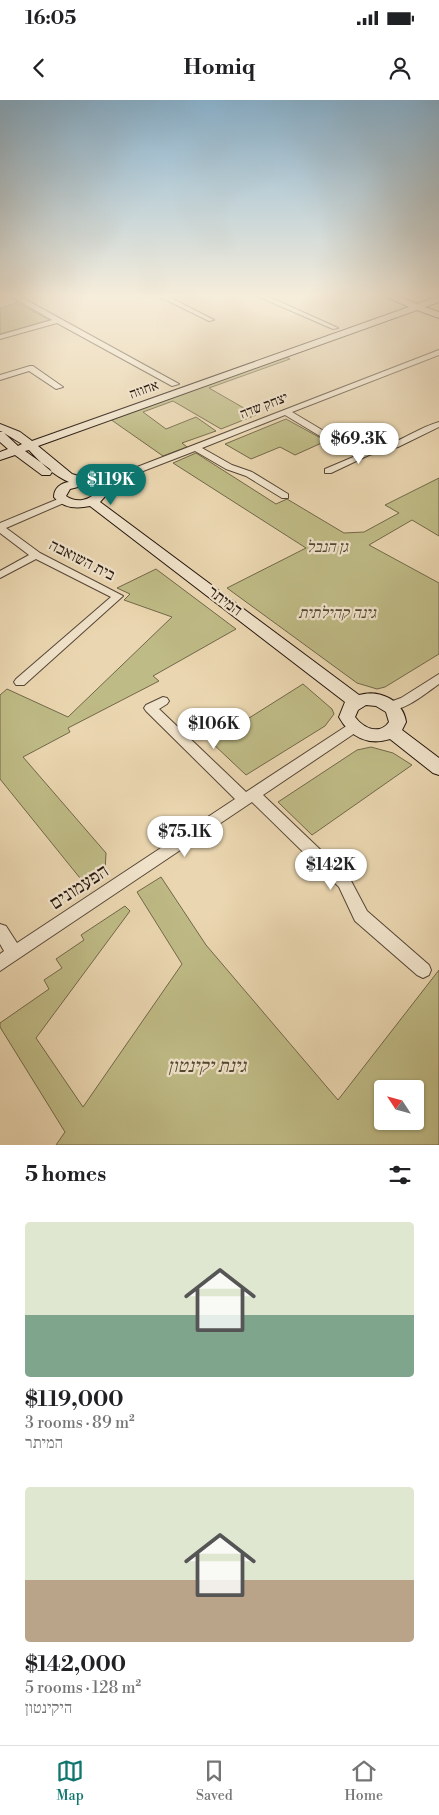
<!DOCTYPE html>
<meta charset="utf-8">
<style>
:root{--surface:#fff;--page:#f6f6f6;--text:#202124;--muted:#757577;--line:#e0e0e0;--accent:#0f766e}
body{margin:0;font-family:"Libre Bodoni","Frank Ruhl Libre",serif;background:var(--page);color:var(--text);height:100vh;display:flex;flex-direction:column;font-size:19px;white-space:nowrap}
*{box-sizing:border-box;margin:0}
p{font-size:16px;color:var(--muted)}
.icon{flex:none;width:28px;height:28px;fill:none;stroke:currentColor;stroke-width:2;stroke-linecap:round;stroke-linejoin:round}
.map{position:relative;height:1045px;overflow:hidden}
.panel{display:flex;flex-direction:column;background:var(--surface);flex:1}
.panel>*{flex:none}
.needle{width:32px;rotate:306deg}
.tools{position:absolute;left:374px;top:980px;display:grid;gap:10px}
.tools a{display:grid;place-items:center;width:50px;height:50px;border-radius:5px;background:var(--surface);box-shadow:0 1px 4px #0004;font-size:25px}
.price{position:absolute;translate:-50% -42px;padding:0 11px;border-radius:18px;background:#fff;color:#222;font-size:16px;line-height:32px;filter:drop-shadow(0 1px 2px #0008)}
.price::after{content:'';position:absolute;left:50%;top:30px;width:15px;height:11px;margin-left:-8px;background:inherit;clip-path:polygon(0 0,100% 0,50% 100%)}
.price.active{background:var(--accent);color:#fff}
ul{padding:0;list-style:none}
li{display:grid;align-content:center;gap:10px;height:265px;padding:0 25px}
li span{display:grid;place-items:center;height:155px;border-radius:5px;color:#555}
li>.icon{margin-inline-start:auto}
span .icon{width:90px;height:90px;fill:#fffc;stroke-width:1}
li b{font-size:21px}
h2{display:flex;justify-content:space-between;align-items:center;height:60px;padding:0 25px;font-size:21px}
.status{display:flex;justify-content:space-between;align-items:center;height:35px;padding:0 25px;background:var(--surface);direction:ltr}
.status svg{height:14px;fill:currentColor}
header{display:flex;justify-content:space-between;align-items:center;height:65px;padding:0 25px;background:var(--surface);font-size:22px;font-weight:800}
.tab-bar{display:flex;justify-content:space-around;align-items:center;height:70px;border-top:1px solid var(--line);background:var(--surface);font-size:14px;color:var(--muted)}
.tab-bar a{display:grid;justify-items:center;gap:2px}
.tab-bar .active{color:var(--accent)}
.map>svg:first-child{display:block}
.green{fill:#bfbb86;stroke:#72684a;fill-rule:evenodd}
.lines{fill:none;stroke-linecap:round;stroke-linejoin:round}
.street-casing{stroke:#564636;stroke-width:2}
.secondary-casing{stroke:#25160d;stroke-width:2}
.street{fill:#f1e4cc;fill-rule:evenodd}
.secondary{fill:#f1e4cc;fill-rule:evenodd}
.labels{text-anchor:middle;dominant-baseline:central;stroke-width:4.5;stroke-linejoin:round;paint-order:stroke}
.far-street-label{font-size:14px;fill:#25160d;stroke:#f1e4cc}
.park-label{font-size:16px;font-style:italic;fill:#534831;stroke:#f1e4cc}
.street-label{font-size:16px;fill:#25160d;stroke:#f1e4cc}
.near-street-label{font-size:19px;fill:#25160d;stroke:#f1e4cc}
.near-park-label{font-size:19px;font-style:italic;fill:#534831;stroke:#f1e4cc}
</style>
<div class="status"><b>16:05</b><svg viewBox="0 0 49 12"><path d="M0 12V9h3v3zM5 12V6h3v6zM10 12V3h3v9zM15 12V0h3v12zM26 1h20v11H26zM47 4h2v5h-2z"/></svg></div>
<header><svg class="icon" aria-label="back" viewBox="0 0 24 24"><path d="M15 5l-7 7 7 7"/></svg>Homiq<svg class="icon" aria-label="person" viewBox="0 0 24 24"><circle cx="12" cy="8" r="4"/><path d="M4 21q1-7 8-7t8 7"/></svg></header>
<div class="map">
<svg width="439" height="1045" viewBox="0 0 439 1045">
<rect width="100%" height="100%" fill="#ead6b0"/>
<filter id="stains"><feTurbulence type="fractalNoise" baseFrequency=".004" numOctaves="4"/><feColorMatrix values="0 0 0 0 .2 0 0 0 0 .09 0 0 0 0 .02 0 0 0 .5 -.17"/></filter>
<radialGradient id="worn" r=".72"><stop offset=".6" stop-color="#630" stop-opacity="0"/><stop offset="1" stop-color="#630" stop-opacity=".3"/></radialGradient>
<g class="green">
<polygon points="17,203 50,220 0,234 0,208"/>
<polygon points="286,257 290,259 209,288 256,315 221,329 173,301 143,312 166,329 196,317 216,331 182,343 187,347 163,356 110,319"/>
<polygon points="286,319 326,341 295,355 280,347 251,359 225,344"/>
<polygon points="196,353 276,404 287,399 344,433 364,432 399,413 385,405 439,378 439,436 412,420 369,445 439,483 439,554 385,587 377,589 357,583 227,488 306,448 173,363"/>
<polygon points="156,469 236,529 153,576 159,581 68,628 70,632 23,657 106,753 105,771 84,783 0,679 0,595 7,589 68,617 172,517 124,500 130,494 117,488"/>
<polygon points="303,584 332,609 334,614 325,626 246,675 211,642"/>
<polygon points="371,647 393,653 412,665 312,735 278,702 357,650"/>
<path d="M161 777 206 845 338 1000 439 870V1045H56L65 1032 0 927V923L49 889 44 880 62 868 56 859 84 840 81 835 125 806 130 811 36 938 83 1007 182 864 137 792ZM382 989H415V1021H382Z"/>
</g>
<g class="lines">
<g class="street-casing">
<g id="street">
<polygon points="10,196 19,196 179,284 172,286 57,223 0,239 0,235 52,220"/>
<polygon points="158,196 167,196 214,220 209,221"/>
<polygon points="257,196 267,196 338,228 333,229"/>
<path d="M439 250V255L292 312 354 349C386 355 410 330 439 322V327L398 347 369 355 331 373H325V369L358 355 348 353 285 315 202 348 232 365 252 372 288 394V398H282L246 376 226 369 195 351 125 378 103 389H97L95 387 119 374Z"/>
<polygon points="30,266 33,266 63,287 56,289 29,271 0,280 0,275"/>
<polygon points="63,397 66,398 66,402 6,428 40,453 123,496 24,585 16,585 14,582 16,579 111,497 36,459 0,478 0,471 29,455 0,433 0,423"/>
<path d="M439 574V584C427 592 402 614 387 609L385 606 387 603 401 598Z"/>
<polygon points="163,597 167,598 169,601 167,604 159,609 246,692 348,625 358,625 359,628 358,631 263,695 349,777 367,811 429,865 431,870 429,875 423,878 417,875 355,821 339,787 252,702 0,871 0,854 4,851 0,844 0,824 6,826 17,843 235,699 146,611 144,608 146,605"/>
</g>
</g>
<g class="secondary-casing">
<path id="secondary" d="M385 196H398L417 204 439 196V202L425 207 439 212V218L417 210 38 346 72 374 104 384 108 393 100 402 359 595C379 589 403 600 406 622L402 630 439 658V675L433 673 390 639C368 646 350 637 339 617L345 602 90 406C76 409 63 408 54 397 54 388 61 383 69 382 54 376 39 361 29 350L25 351 50 369 52 372 50 375H42L15 355 0 360V352L8 349 0 342V332H3L0 331V324L20 332 32 341 409 207ZM4 333 22 344 18 346ZM82 386 95 389 96 393C87 401 76 403 66 396L70 389ZM366 605 376 606 386 612 389 622C380 635 364 629 355 617L358 610Z"/>
</g>
<use href="#street" class="street"/>
<use href="#secondary" class="secondary"/>
</g>
<linearGradient id="sky" x2="0" y2="1"><stop stop-color="#89b5d3"/><stop offset="0.57" stop-color="#f6eddb"/><stop offset="1" stop-color="#f6eddb" stop-opacity="0"/></linearGradient>
<rect width="439" height="343" fill="url(#sky)"/>
<g class="labels">
<g class="far-street-label">
<text transform="translate(144 290) rotate(-20)">אחוזה</text>
<text transform="translate(264 306) rotate(-21)">יצחק שדה</text>
</g>
<g class="park-label">
<text x="327" y="447">גן הנבל</text>
<text x="337" y="513">גינה קהילתית</text>
</g>
<g class="street-label">
<text transform="translate(82 460) rotate(27)">בית השואבה</text>
<text transform="translate(225 501) rotate(37)">המיתר</text>
</g>
<g class="near-street-label">
<text transform="translate(79 787) rotate(-33)">הפעמונים</text>
</g>
<g class="near-park-label">
<text x="207" y="966">גינת יקינטון</text>
</g>
</g>
<rect width="100%" height="100%" filter="url(#stains)"/>
<rect width="100%" height="100%" fill="url(#worn)"/>
</svg>
<div class="tools">
<a><svg class="needle" viewBox="-14 -14 28 28"><path d="M0-13l5 13h-10z" fill="#e53935"/><path d="M0 13l5-13h-10z" fill="#757577"/></svg></a>
</div>
<b class="price" style="left:359px;top:365px">$69.3K</b>
<b class="price active" style="left:111px;top:406px">$119K</b>
<b class="price" style="left:214px;top:650px">$106K</b>
<b class="price" style="left:185px;top:758px">$75.1K</b>
<b class="price" style="left:331px;top:791px">$142K</b>
</div>
<section class="panel">
<h2>5 homes<svg class="icon" aria-label="filters" viewBox="0 0 24 24"><path d="M4 7h16M4 17h16"/><circle cx="9" cy="7" r="2"/><circle cx="15" cy="17" r="2"/></svg></h2>
<ul>
<li><span style="background:linear-gradient(#dfe7d0 60%,#7fa58c 0)"><svg class="icon" aria-label="home" viewBox="0 0 24 24"><path d="M3 11l9-7 9 7M6 9v11h12V9"/></svg></span><div><b>$119,000</b><p>3 rooms · 89 m²</p><p>המיתר</p></div></li>
<li><span style="background:linear-gradient(#dfe7d0 60%,#b9a48a 0)"><svg class="icon" aria-label="home" viewBox="0 0 24 24"><path d="M3 11l9-7 9 7M6 9v11h12V9"/></svg></span><div><b>$142,000</b><p>5 rooms · 128 m²</p><p>היקינטון</p></div></li>
</ul>
</section>
<nav class="tab-bar">
<a class="active"><svg class="icon" aria-label="map" viewBox="0 0 24 24"><path d="M3 6l6-2 6 2 6-2v14l-6 2-6-2-6 2zM9 4v14M15 6v14"/></svg>Map</a>
<a><svg class="icon" aria-label="saved" viewBox="0 0 24 24"><path d="M7 4h10v16l-5-4-5 4z"/></svg>Saved</a>
<a><svg class="icon" aria-label="home" viewBox="0 0 24 24"><path d="M3 11l9-7 9 7M6 9v11h12V9"/></svg>Home</a>
</nav>
